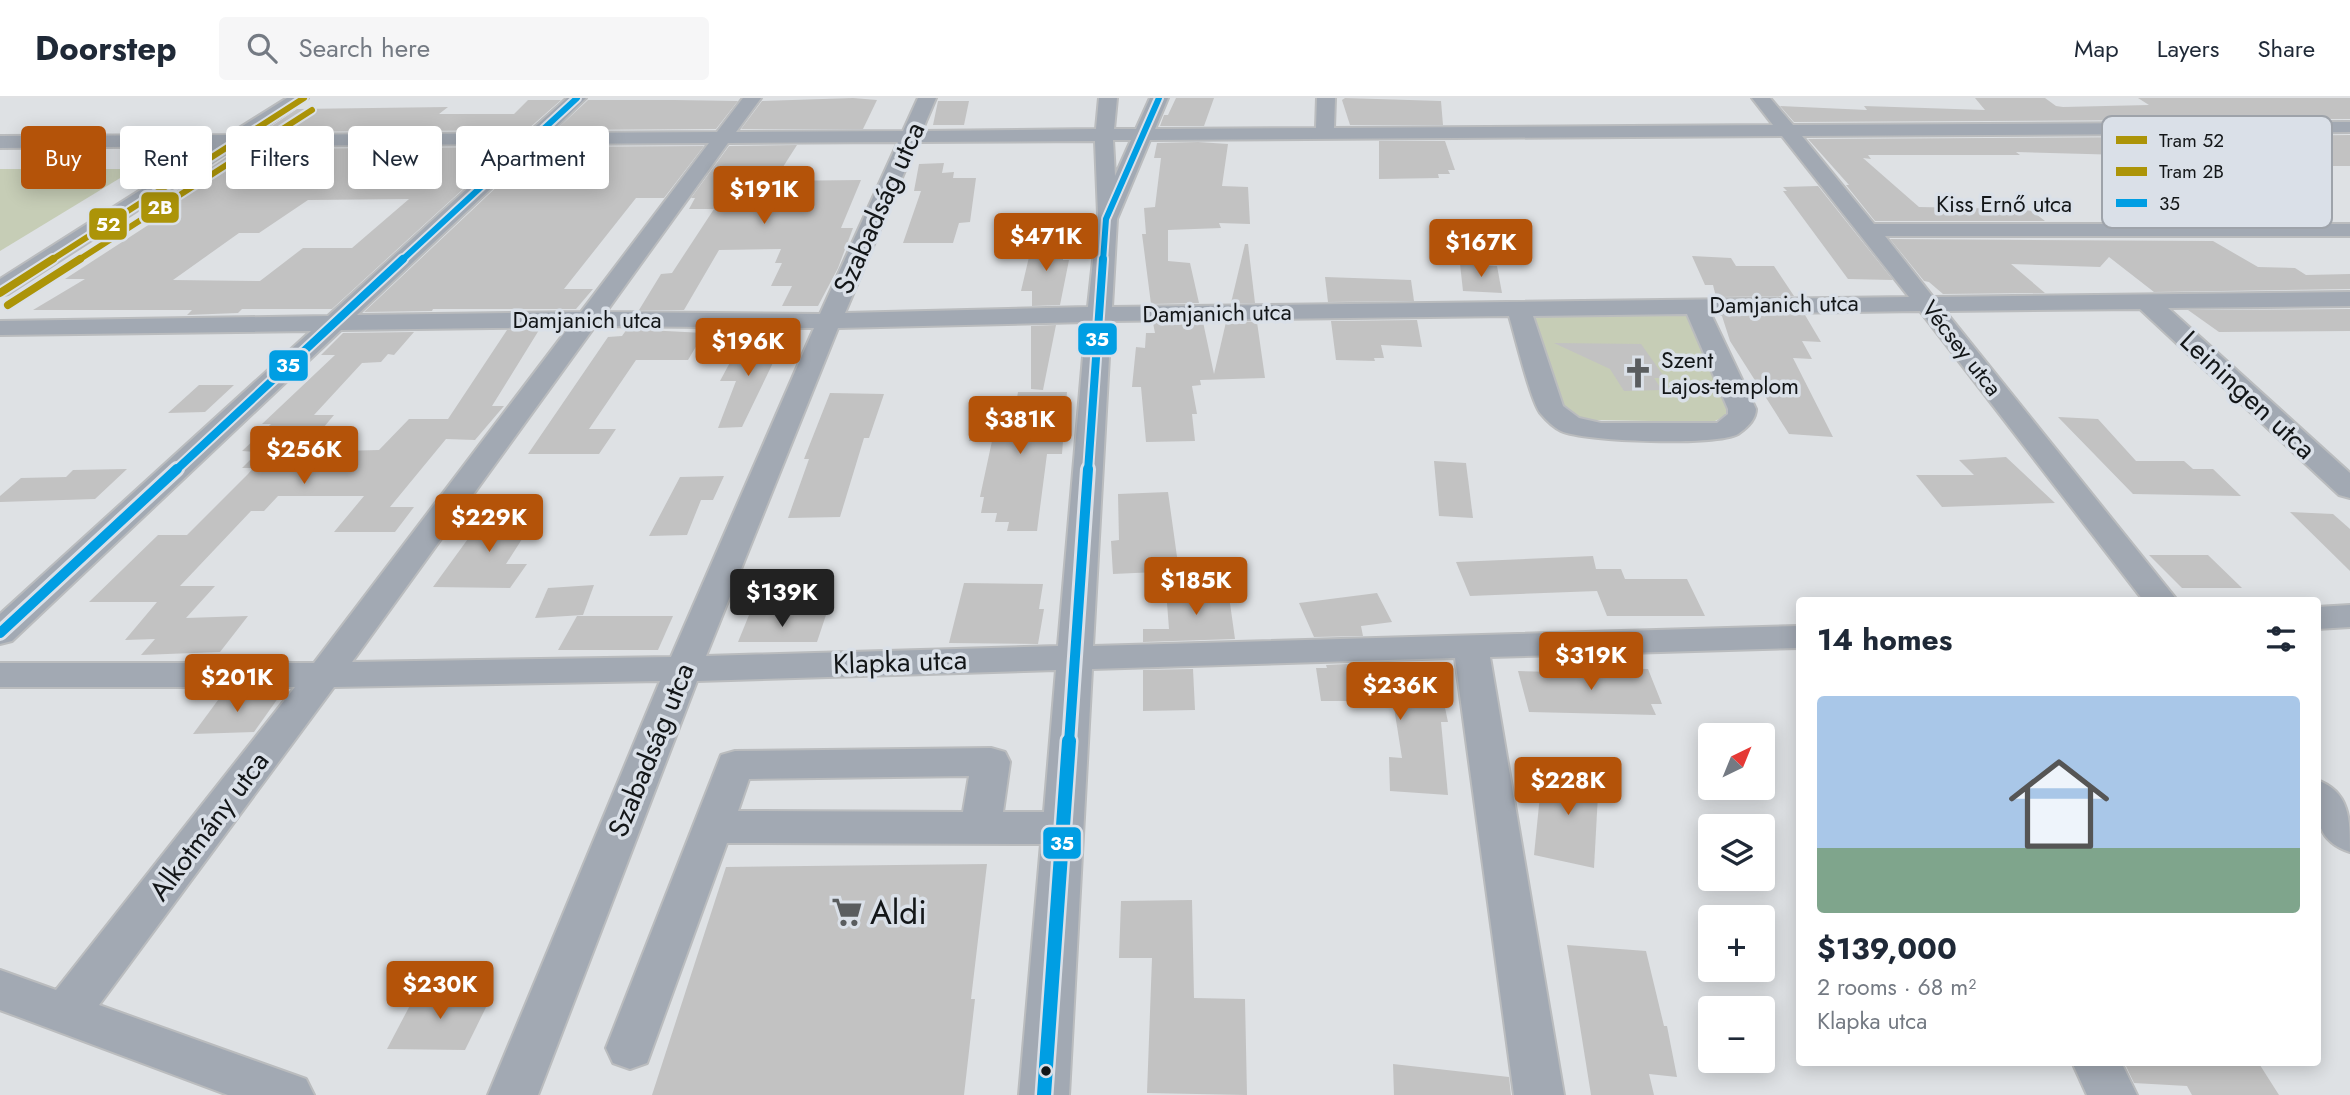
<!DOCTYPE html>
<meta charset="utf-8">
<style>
:root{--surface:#fff;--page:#f6f6f7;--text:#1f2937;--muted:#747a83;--line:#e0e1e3;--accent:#b45309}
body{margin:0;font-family:Jost,sans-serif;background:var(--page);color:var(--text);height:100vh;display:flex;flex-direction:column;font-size:26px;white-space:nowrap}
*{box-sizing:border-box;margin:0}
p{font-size:23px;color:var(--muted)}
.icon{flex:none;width:38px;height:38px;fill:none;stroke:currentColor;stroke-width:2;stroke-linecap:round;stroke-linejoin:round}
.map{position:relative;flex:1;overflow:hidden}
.drawer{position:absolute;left:1796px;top:499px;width:525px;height:469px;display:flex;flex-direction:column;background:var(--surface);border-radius:7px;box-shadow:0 4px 18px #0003}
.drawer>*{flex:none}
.hud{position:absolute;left:21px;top:28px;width:665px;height:63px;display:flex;gap:14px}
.needle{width:46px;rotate:43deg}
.controls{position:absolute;left:1698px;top:625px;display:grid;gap:14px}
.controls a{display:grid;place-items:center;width:77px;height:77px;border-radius:7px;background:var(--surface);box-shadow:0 4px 18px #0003;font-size:35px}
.price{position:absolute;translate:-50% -60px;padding:0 16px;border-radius:7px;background:var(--accent);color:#fff;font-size:23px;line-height:46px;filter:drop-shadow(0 2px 4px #0008)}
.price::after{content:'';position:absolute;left:50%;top:42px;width:21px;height:16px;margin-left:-10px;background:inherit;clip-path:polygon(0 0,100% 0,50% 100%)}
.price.active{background:#222;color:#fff}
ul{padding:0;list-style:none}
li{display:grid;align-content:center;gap:14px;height:371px;padding:0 21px}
li span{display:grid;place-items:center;height:217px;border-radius:7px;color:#555}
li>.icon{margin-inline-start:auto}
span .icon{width:126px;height:126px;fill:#fffc;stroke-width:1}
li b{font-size:30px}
h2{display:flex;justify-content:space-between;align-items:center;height:84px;padding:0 21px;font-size:30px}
.pill{padding:0 24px;border-radius:7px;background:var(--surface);box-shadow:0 4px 18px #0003;font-size:24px;line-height:63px}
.pill.active{background:var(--accent);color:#fff}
header{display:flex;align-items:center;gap:42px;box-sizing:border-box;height:98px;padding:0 35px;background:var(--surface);border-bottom:2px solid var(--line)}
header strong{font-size:33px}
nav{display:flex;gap:38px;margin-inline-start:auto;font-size:24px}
.search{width:490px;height:63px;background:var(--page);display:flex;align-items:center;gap:18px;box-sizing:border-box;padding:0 24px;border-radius:7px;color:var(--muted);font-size:26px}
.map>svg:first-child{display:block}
.green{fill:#c6cdb6}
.building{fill:#c2c2c2;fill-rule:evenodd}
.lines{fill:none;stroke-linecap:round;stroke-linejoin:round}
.minor-casing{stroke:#babcbe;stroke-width:4}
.minor{fill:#a2a9b3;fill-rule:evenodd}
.bus-1-far3-casing{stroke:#dae0e8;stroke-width:10}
.bus-1-far2-casing{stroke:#dae0e8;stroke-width:12}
.bus-1-far1-casing{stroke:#dae0e8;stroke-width:16}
.bus-1-casing{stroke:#dae0e8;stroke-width:19}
.bus-1-far3{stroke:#009ee3;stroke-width:6}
.bus-1-far2{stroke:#009ee3;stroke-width:8}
.bus-1-far1{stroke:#009ee3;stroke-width:10}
.bus-1{stroke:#009ee3;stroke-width:14}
.tram-1-far1-casing{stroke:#dae0e8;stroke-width:10}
.tram-1-casing{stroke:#dae0e8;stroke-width:12}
.tram-2-far1-casing{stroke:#dae0e8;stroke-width:10}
.tram-2-casing{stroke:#dae0e8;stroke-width:12}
.tram-1-far1{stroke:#ac9408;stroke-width:6}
.tram-1{stroke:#ac9408;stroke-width:8}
.tram-2-far1{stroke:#ac9408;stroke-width:6}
.tram-2{stroke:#ac9408;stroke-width:8}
.bus-dot{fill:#131618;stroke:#dae0e8;stroke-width:2.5}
.labels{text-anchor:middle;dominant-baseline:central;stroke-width:7;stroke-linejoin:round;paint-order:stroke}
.far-street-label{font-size:23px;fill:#131618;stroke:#dae0e8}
.far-poi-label{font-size:23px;fill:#131618;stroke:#dae0e8;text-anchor:start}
.street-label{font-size:28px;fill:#131618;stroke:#dae0e8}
.near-poi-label{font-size:33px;fill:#131618;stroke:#dae0e8;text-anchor:start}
.key{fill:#dae0e8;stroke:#9ea3aa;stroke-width:2}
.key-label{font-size:19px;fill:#131618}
.line-badge{stroke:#dae0e8;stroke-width:2.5}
.badge-label{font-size:19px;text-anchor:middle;font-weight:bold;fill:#fff}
</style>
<header>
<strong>Doorstep</strong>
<div class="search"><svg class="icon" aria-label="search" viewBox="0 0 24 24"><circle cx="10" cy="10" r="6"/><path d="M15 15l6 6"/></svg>Search here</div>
<nav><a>Map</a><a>Layers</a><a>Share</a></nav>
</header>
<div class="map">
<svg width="2350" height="997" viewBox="0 0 2350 997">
<rect width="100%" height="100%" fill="#dee1e4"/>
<g class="green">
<polygon points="0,71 135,71 0,153"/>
<polygon points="1686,215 1731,315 1713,324 1593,322 1577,319 1563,312 1529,217"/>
</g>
<g class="building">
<polygon points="853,0 877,2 863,31 741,31 762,3"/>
<polygon points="1176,0 1214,0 1204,28 1160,28 1164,17 1168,17"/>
<polygon points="1345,0 1441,3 1443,27 1350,27 1342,2"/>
<polygon points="1975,0 2045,0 2056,8 2063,9 2149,7 2138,0 2350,0 2350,21 1794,24 1780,8 1867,12 1864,8 1985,12"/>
<polygon points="528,2 561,2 527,32 263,34 297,11 448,9 439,16 514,16"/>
<polygon points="588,2 675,2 738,3 716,31 556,32"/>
<polygon points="938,3 969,3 964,27 933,27"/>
<polygon points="2350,37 2350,68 2289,68 2312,80 2286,80 2323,101 2269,100 2279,94 2275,86 2194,39"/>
<polygon points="2157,39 2265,100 2244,100 2213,82 2197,82 2160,58 2016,54 2020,57 1868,57 1871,61 1863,60 1919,109 2018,111 2032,113 2045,123 1875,123 1846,87 1849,87 1808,41"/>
<polygon points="1379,43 1445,43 1455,72 1448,72 1450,76 1438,76 1439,80 1379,81"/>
<polygon points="1198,44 1228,46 1222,88 1248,89 1250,126 1219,125 1221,130 1168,132 1168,163 1190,165 1199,205 1151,206 1142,136 1146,136 1144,110 1155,109 1161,60 1154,60 1157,45"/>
<polygon points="797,47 774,83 861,82 841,130 853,130 838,170 818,208 782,208 792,188 771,188 782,165 775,165 781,151 719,152 684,212 639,212 661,176 672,175 714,111 689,111 695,100 691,100 729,48"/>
<polygon points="704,48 664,100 636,100 564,191 593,191 576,211 433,211 432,213 364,214 539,49"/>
<path d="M509 49 332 211H242L238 215 187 217 192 212H33L85 181H65L173 111H150L238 51ZM409 101 352 150H303L260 183 173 182 239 135H259L308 102Z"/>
<polygon points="944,65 942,75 954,74 953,80 976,80 970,124 959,125 953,145 903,145 921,93 914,93 919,66"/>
<polygon points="1818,88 1893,182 1848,181 1783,93 1787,93 1783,89"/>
<polygon points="1062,141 1063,162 1069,162 1060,207 1032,208 1032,193 1021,193 1033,142"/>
<polygon points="1890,141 2213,143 2258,169 2295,170 2306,177 2350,176 2350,191 2154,194 2109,159 2100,169 2011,166 2045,195 1943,196 1929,184 1924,183"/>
<polygon points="1245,146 1248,146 1255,205 1231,205"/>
<polygon points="1692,158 1731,160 1736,168 1774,168 1794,198 1716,199 1713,187 1705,187"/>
<polygon points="1460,166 1497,168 1502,195 1463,193"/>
<polygon points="1325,179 1411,182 1414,203 1328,204"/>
<polygon points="2350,211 2350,233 2219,234 2188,212"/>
<polygon points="1805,217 1821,244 1802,243 1812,261 1793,260 1833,339 1789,336 1730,243 1722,218"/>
<polygon points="1417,222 1422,249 1381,247 1384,260 1374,260 1375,263 1336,262 1331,223"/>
<polygon points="1203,224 1214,276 1226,224 1257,224 1265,280 1200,282 1201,287 1192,288 1197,316 1192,316 1195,343 1146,344 1141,289 1132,289 1136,249 1145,250 1146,235 1155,235 1153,225"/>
<polygon points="1056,227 1043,292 1031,291 1031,228"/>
<polygon points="627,231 704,235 688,262 636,262 589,331 616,331 599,356 528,356 608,239 622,238"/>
<polygon points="507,232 539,232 492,308 504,308 475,342 446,341 390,409 414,409 395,434 334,434 364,398 278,398 264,413 251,413 180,488 215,488 186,520 248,518 220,554 141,557 155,541 125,542 157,504 89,504 158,437 187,437 248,376 253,370 242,370 258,354 242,353 271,326 262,326 335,257 321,257 343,235 414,234 394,257 388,256 381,264 362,265 314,317 334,317 303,354 379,352 409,321 448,321"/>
<polygon points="742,242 784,242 742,329 718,330 736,283 720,283"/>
<polygon points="1554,245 1641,246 1665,280 1654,280 1662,292 1624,293 1610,271"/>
<polygon points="199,287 234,287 205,314 168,315"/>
<polygon points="1018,294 1067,294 1062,356 1047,356 1037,433 1007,433 1009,424 995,424 997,415 981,415 984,399 980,399 992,343 969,343 975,317 1014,317"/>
<polygon points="830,295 884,296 869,340 864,340 840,419 788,420 809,361 804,361"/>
<polygon points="2058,319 2098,321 2136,363 2184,363 2193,371 2213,371 2241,398 2133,396"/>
<polygon points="2006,359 2055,405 1942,409 1916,377 1974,377 1959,362"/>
<polygon points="1434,363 1466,365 1473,420 1439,418"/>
<polygon points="127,371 95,401 0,404 0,398 21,380 66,379 73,372"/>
<polygon points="724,378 713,402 701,402 687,437 649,438 680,379"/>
<polygon points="1168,394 1179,473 1113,476 1111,443 1119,442 1118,396"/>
<polygon points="2290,414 2333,416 2350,431 2350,473"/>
<polygon points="486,416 538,416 506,466 527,466 510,490 433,489"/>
<polygon points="2149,457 2208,457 2242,490 2182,490"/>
<polygon points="1593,458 1596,471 1621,471 1625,481 1687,481 1705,518 1607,518 1597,493 1470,498 1456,464"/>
<polygon points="964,485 1043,486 1039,511 1044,511 1038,546 949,545"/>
<polygon points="594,487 583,517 535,520 548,490"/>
<polygon points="1228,491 1235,541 1143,544 1143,531 1169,531 1166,492"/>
<polygon points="1377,495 1392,524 1361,528 1363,538 1314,539 1299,505"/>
<polygon points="749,517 826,517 817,544 738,544"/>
<polygon points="577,518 673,518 658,552 558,552"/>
<polygon points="1368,565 1370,579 1439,581 1448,624 1441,624 1448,697 1390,693 1389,659 1402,660 1393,603 1321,603 1316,570 1327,570 1326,567"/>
<polygon points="1594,570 1648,571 1662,606 1651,606 1656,617 1529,614 1518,573 1596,575"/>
<polygon points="1193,571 1195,612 1143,613 1143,572"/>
<polygon points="281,596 254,634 193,636 221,598"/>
<polygon points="1543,667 1599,678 1594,770 1534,757"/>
<polygon points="987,766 971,901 975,901 964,997 652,997 726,769"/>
<polygon points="1192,802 1194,900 1245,901 1247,997 1147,995 1152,860 1119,860 1121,803"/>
<polygon points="1567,847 1646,853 1664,928 1667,928 1677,979 1649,976 1654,997 1591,997"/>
<polygon points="417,894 493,895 465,952 387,951"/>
<polygon points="2124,964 2258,964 2279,997 2192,997 2187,988 2134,985"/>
<polygon points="1393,966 1509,979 1511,997 1394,997"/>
</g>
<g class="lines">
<g class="minor-casing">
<g id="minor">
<path d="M287 0H308L254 37 528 35 567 0H586L550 35 717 34 743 0H761L736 34 903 33 918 0H936L922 33 1096 31 1099 0H1117L1114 31H1136L1150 0H1168L1155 31 1316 30 1317 0H1335L1334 30 1773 27 1752 0H1770L1793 27 2350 24V34L2184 36 2274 88 2277 92 2274 96 2267 98 2158 36 1802 38 1874 126H2350V138H1885L1933 199 2350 194V208L2168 210 2350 375V400L2339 397 2140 211 1945 213 2177 502H2143L1920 213 1711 216 1756 311C1756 321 1747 330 1738 336 1718 348 1585 344 1561 333 1555 330 1546 322 1541 316 1531 305 1515 237 1509 218L1111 223 1093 548 1799 528V550L1490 559 1564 997H1514L1455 560 1092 571 1069 997H1019L1041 746 727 745 647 965 630 971 613 965 606 950 721 657 735 653 991 650 1005 654 1010 664 1003 714H1044L1056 572 697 583 538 997H488L660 583 334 589 99 907 306 981 314 997H228L0 912V872L56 892 295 589H0V565H314L569 229 341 232 12 543 0 546V516L311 233 0 237V223L328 218 516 46 237 48 8 196 0 198V181L210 48 0 50V38L228 37ZM1782 38 1909 199 1112 209 1117 121 1150 42ZM1113 42H1131L1115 78ZM1095 43 1098 116 1088 209 845 215 917 44ZM898 44 820 216 606 214 728 45ZM709 45 581 214 357 217 538 46ZM1687 216 1728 311V316L1717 325H1601L1579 320 1563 308 1533 218ZM1086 224 1058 548 706 558 838 230ZM595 228 814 230 671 559 352 564ZM969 678 963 714 738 713 749 681Z"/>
<polygon points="2350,507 2350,529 2317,531 2317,509"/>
<path d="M2317 682C2350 694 2350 721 2350 754 2313 742 2317 715 2317 682Z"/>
<polygon points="2072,964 2121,964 2137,997 2087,997"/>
</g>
</g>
<use href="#minor" class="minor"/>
<g class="bus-1-far3-casing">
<g id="bus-1-far3">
<polyline points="401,163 577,0"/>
<polyline points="1103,163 1106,121 1159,0"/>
</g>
</g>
<g class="bus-1-far2-casing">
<g id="bus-1-far2">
<polyline points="175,373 403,161"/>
<polyline points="1088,373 1103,161"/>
</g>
</g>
<g class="bus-1-far1-casing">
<g id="bus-1-far1">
<polyline points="0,535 177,371"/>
<polyline points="1069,645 1088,371"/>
</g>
</g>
<g class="bus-1-casing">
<polyline id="bus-1" points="1044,997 1069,643"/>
</g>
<use href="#bus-1-far3" class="bus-1-far3"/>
<use href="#bus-1-far2" class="bus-1-far2"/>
<use href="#bus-1-far1" class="bus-1-far1"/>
<use href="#bus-1" class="bus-1"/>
<g class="tram-1-far1-casing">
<polyline id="tram-1-far1" points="50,163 304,0"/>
</g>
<g class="tram-1-casing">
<polyline id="tram-1" points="0,195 53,161"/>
</g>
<g class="tram-2-far1-casing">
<polyline id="tram-2-far1" points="77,163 312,12"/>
</g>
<g class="tram-2-casing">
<polyline id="tram-2" points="8,207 80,161"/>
</g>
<use href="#tram-1-far1" class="tram-1-far1"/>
<use href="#tram-1" class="tram-1"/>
<use href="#tram-2-far1" class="tram-2-far1"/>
<use href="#tram-2" class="tram-2"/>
</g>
<defs>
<g id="church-bare" transform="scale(2.415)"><path d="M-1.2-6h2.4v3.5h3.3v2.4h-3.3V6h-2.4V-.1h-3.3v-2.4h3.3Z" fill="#5a5d5f" stroke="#dae0e8" stroke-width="2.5" paint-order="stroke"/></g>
<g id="supermarket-bare" transform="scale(2.415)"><path d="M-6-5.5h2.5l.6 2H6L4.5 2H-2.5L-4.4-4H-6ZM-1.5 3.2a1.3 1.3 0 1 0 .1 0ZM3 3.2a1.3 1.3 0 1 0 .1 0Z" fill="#5a5d5f" stroke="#dae0e8" stroke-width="2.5" paint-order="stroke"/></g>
</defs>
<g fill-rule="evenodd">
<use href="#church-bare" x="1638" y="275"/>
<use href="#supermarket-bare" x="847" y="814"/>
</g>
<circle class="bus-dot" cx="1046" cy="973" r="6"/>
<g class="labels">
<g class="far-street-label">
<text x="2004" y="106">Kiss Ernő utca</text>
<text transform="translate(1784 206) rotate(-1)">Damjanich utca</text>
<text transform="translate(1217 215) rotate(-1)">Damjanich utca</text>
<text x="587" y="222">Damjanich utca</text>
<text transform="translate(1962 250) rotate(52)">Vécsey utca</text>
</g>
<g class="far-poi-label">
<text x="1661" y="262">Szent<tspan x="1661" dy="26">Lajos-templom</tspan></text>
</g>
<g class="street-label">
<text transform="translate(879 110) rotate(-66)">Szabadság utca</text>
<text transform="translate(2248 297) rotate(43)">Leiningen utca</text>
<text transform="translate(900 564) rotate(-2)">Klapka utca</text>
<text transform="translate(651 652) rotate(-68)">Szabadság utca</text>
<text transform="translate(209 728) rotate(-53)">Alkotmány utca</text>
</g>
<g class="near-poi-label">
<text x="870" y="814">Aldi</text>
</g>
</g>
<rect x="2102" y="18" width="230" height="112" rx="10" class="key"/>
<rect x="2116" y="38" width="31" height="8" fill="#ac9408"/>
<rect x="2116" y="69" width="31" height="9" fill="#ac9408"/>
<rect x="2116" y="101" width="31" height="8" fill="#009ee3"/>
<g class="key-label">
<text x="2159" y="49">Tram 52</text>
<text x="2159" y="80">Tram 2B</text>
<text x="2159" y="112">35</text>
</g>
<g class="line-badge">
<rect x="140" y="93" width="40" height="33" rx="7" fill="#ac9408"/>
<rect x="88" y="109" width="40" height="34" rx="7" fill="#ac9408"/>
<rect x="1077" y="224" width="41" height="34" rx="7" fill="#009ee3"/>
<rect x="268" y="251" width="41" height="33" rx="7" fill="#009ee3"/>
<rect x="1042" y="728" width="40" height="34" rx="7" fill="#009ee3"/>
</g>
<g class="badge-label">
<text x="160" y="116">2B</text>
<text x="108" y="133">52</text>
<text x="1097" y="248">35</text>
<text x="288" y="274">35</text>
<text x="1062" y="752">35</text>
</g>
</svg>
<div class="controls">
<a><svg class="needle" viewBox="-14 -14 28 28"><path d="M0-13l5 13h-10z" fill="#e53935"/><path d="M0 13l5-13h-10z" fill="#747a83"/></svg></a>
<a><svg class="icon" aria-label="layers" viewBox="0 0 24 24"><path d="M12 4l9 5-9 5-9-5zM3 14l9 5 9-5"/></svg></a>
<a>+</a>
<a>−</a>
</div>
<b class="price" style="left:764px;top:128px">$191K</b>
<b class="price" style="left:1046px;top:175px">$471K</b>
<b class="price" style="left:1481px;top:181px">$167K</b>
<b class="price" style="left:748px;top:280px">$196K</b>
<b class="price" style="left:1020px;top:358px">$381K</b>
<b class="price" style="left:304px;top:388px">$256K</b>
<b class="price" style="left:489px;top:456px">$229K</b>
<b class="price" style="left:1196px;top:519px">$185K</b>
<b class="price active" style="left:782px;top:531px">$139K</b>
<b class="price" style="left:1591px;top:594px">$319K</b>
<b class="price" style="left:237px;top:616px">$201K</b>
<b class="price" style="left:1400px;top:624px">$236K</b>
<b class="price" style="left:1568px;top:719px">$228K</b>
<b class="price" style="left:440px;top:923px">$230K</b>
<div class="hud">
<a class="pill active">Buy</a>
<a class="pill">Rent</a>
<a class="pill">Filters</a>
<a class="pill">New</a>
<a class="pill">Apartment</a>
</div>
<section class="drawer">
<h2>14 homes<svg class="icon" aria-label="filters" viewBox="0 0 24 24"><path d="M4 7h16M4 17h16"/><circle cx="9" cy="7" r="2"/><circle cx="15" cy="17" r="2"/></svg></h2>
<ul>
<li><span style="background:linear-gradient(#a9c7e8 70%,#7fa58c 0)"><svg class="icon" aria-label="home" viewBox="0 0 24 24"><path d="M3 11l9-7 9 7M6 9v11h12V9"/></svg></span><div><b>$139,000</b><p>2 rooms · 68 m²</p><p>Klapka utca</p></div></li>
</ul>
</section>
</div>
